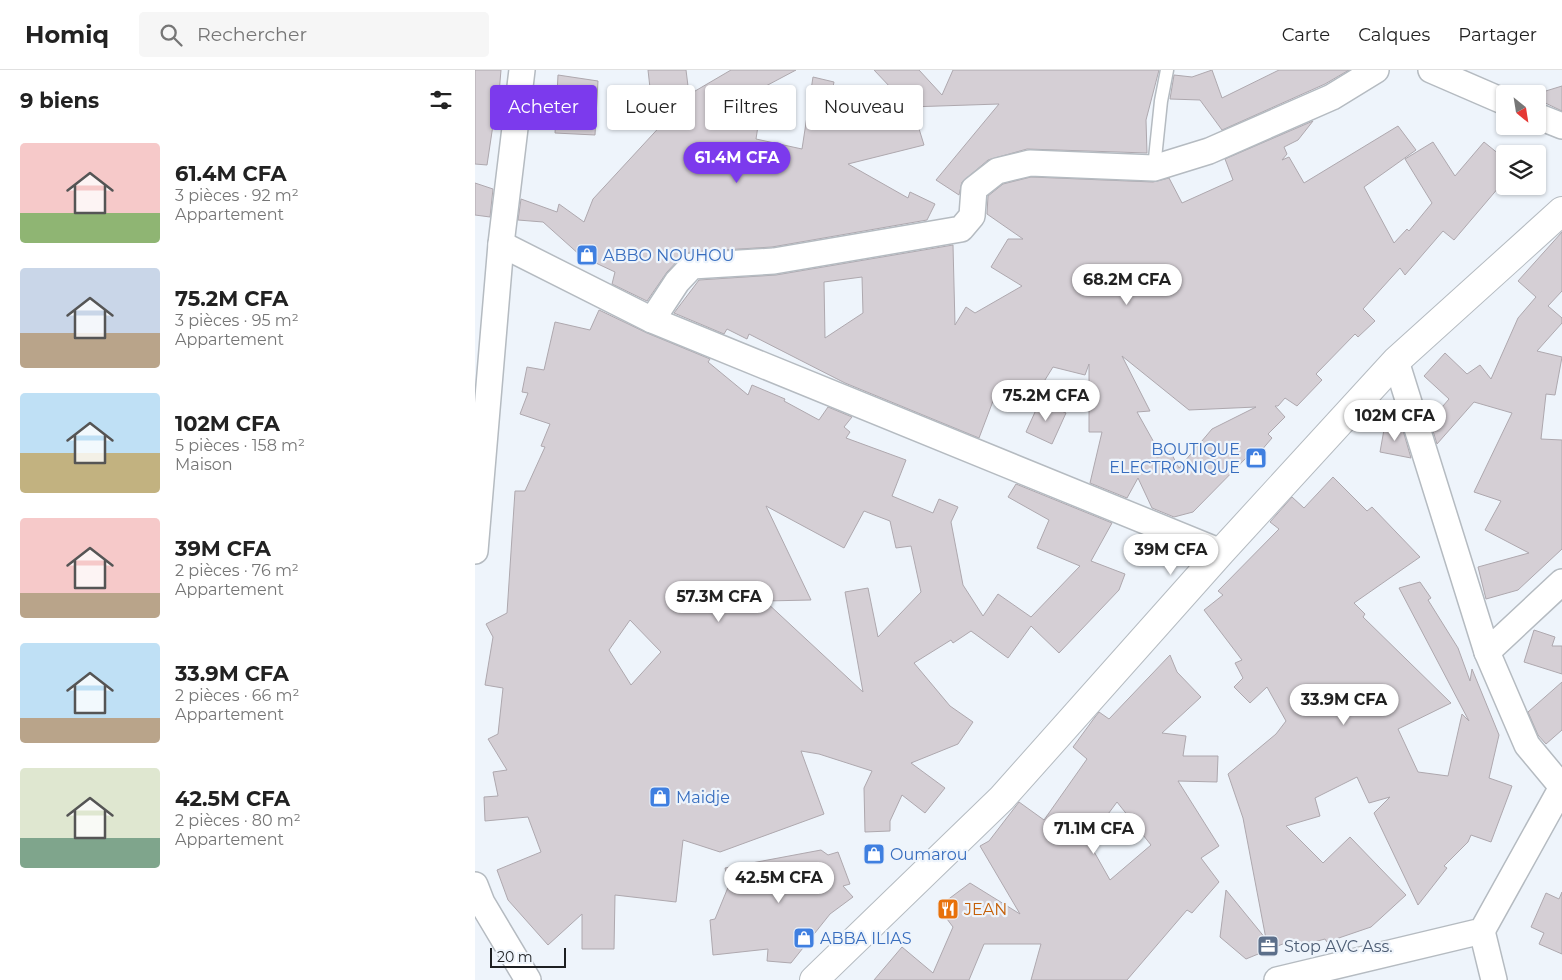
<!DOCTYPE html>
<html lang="fr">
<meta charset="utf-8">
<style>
:root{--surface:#fff;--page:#f6f6f6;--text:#222;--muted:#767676;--line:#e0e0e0;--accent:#7c3aed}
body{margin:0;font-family:Montserrat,sans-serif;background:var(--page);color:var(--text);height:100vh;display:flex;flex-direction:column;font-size:19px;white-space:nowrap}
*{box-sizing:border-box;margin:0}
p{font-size:16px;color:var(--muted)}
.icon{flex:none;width:28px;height:28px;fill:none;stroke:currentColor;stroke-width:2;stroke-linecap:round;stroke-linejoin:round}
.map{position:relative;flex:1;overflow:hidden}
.sheet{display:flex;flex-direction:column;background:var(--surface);width:475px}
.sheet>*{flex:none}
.guide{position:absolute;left:15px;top:15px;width:475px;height:45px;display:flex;gap:10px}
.needle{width:32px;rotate:150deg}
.fabs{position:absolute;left:1021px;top:15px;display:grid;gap:10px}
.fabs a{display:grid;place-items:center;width:50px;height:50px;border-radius:5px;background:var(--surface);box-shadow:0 1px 4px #0004;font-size:25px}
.scale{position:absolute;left:15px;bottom:12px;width:76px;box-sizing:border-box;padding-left:5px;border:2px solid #1d1f21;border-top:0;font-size:14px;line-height:18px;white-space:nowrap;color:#1d1f21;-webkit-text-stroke:4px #eef4fb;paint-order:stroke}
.price{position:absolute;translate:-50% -42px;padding:0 11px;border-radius:18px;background:#fff;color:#222;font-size:16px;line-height:32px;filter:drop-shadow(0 1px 2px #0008)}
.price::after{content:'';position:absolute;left:50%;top:30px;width:15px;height:11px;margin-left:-8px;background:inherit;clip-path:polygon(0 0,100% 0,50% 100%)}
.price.selected{background:var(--accent);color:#fff}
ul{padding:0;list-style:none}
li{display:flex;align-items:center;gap:15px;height:125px;padding:0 20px}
li span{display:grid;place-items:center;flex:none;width:140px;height:100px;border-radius:5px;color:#555}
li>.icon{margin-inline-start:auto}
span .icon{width:60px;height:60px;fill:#fffc;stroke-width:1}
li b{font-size:21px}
h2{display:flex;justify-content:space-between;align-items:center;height:60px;padding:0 20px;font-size:21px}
.tag{padding:0 18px;border-radius:5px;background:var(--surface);box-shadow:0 1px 4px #0004;font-size:18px;line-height:45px}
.tag.selected{background:var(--accent);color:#fff}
header{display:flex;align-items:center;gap:30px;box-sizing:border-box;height:70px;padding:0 25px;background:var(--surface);border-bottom:1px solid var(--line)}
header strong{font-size:24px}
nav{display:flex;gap:28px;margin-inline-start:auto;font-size:18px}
.search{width:350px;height:45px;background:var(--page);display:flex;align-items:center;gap:12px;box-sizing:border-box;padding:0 18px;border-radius:5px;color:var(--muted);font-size:19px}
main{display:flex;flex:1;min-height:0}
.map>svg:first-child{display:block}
.building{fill:#d5cfd5;stroke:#aea8ae;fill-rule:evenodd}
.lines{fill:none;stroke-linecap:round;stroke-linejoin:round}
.service-casing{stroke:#b5bbc1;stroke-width:15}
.minor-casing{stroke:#b5bbc1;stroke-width:28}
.secondary-casing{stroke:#b5bbc1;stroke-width:30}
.service{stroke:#fff;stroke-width:12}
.minor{stroke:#fff;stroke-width:25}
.secondary{stroke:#fff;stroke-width:28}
.labels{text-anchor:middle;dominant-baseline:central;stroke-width:4.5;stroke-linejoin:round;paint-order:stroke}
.shop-label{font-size:16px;fill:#366cbe;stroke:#eef4fb;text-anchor:start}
.food-label{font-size:16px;fill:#c56008;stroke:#eef4fb;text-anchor:start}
.service-label{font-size:16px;fill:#4e5e75;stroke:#eef4fb;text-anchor:start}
</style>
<header>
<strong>Homiq</strong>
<div class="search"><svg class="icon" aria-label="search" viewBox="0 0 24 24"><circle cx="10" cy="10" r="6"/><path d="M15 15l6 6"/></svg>Rechercher</div>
<nav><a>Carte</a><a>Calques</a><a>Partager</a></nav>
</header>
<main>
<section class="sheet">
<h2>9 biens<svg class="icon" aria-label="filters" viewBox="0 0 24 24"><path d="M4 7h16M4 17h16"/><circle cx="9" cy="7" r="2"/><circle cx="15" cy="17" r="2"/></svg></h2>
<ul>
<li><span style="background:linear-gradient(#f6c9c9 70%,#8fb573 0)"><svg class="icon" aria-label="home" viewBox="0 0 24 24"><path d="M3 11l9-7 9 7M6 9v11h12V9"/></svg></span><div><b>61.4M CFA</b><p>3 pièces · 92 m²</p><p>Appartement</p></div></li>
<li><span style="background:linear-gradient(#c9d6e8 65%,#b9a48a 0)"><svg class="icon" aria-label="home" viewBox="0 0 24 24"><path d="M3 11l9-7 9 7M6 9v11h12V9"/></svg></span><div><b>75.2M CFA</b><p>3 pièces · 95 m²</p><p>Appartement</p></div></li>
<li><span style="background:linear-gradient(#bfe0f5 60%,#c2b280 0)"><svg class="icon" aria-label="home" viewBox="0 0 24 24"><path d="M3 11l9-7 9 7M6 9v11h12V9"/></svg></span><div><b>102M CFA</b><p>5 pièces · 158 m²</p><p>Maison</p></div></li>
<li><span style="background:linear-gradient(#f6c9c9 75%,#b9a48a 0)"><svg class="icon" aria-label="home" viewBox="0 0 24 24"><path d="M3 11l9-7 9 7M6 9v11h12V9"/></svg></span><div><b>39M CFA</b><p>2 pièces · 76 m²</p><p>Appartement</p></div></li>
<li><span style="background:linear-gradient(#bfe0f5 75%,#b9a48a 0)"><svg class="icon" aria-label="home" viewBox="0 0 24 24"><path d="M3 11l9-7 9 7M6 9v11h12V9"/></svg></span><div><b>33.9M CFA</b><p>2 pièces · 66 m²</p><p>Appartement</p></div></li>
<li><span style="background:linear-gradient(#dfe7d0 70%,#7fa58c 0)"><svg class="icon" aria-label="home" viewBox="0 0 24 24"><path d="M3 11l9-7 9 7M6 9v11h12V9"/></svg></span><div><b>42.5M CFA</b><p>2 pièces · 80 m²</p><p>Appartement</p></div></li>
</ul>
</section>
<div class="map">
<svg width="1087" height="910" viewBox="0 0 1087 910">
<rect width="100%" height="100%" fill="#eef4fb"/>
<g class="building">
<polygon points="0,0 26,0 23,35 21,35 12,95 0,94"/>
<polygon points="173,0 211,0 214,24 176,27"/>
<polygon points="256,0 321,0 289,17 281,69 327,79 338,7 359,12 354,36 382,40 379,58 423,46 441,49 449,75 373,94 433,128 435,122 460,134 452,150 297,177 215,182 207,186 192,202 172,231 137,214 140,202 106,186 68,152 43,150 46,129 82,142 84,134 109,152 118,129 215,24"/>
<polygon points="399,0 444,0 467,25 478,0 684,0 671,50 672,83 552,79 513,90 487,112 484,125 461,110 524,34 434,37"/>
<polygon points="737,0 747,28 804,0 874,0 850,14 747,60 725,30 695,29 699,5 717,7"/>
<polygon points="83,5 123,11 120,65 80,63"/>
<polygon points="1087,16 1087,41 1062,29 1061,24"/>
<path d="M838 51 823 70 809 77 812 84 807 90 814 87 829 113 923 56 941 80 889 117 919 173 932 159 934 161 957 133 930 89 958 72 980 106 1009 72 1030 89V110L979 170 968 161 930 205 925 198 888 239 900 251 883 267 880 264 841 304 847 310 822 336 810 328 803 336H800L810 347 793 364 797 368 779 389 774 385 718 442 699 447 677 438 663 408 652 428 615 413 627 362H614V294L610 305 578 297 560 326 518 331 504 368 370 313 274 264 272 269 252 259 249 264 199 243 224 210 301 205 478 175 480 255 491 237 500 243 547 216 516 197 533 169H548L512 144 513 126 528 114 556 107 678 112 694 108 707 133 758 110 750 89ZM387 207 388 243 350 268 349 212ZM647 286 714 340 781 337 737 359 704 398 695 381 682 388 681 376 662 342 675 341Z"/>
<polygon points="0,113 18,119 15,147 0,145"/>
<polygon points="1087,162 1087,221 1073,236 1087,248 1087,253 1062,281 1087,287 1080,325 1071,324 1066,369 1087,370 1087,479 1043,520 1011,529 1003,497 1054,483 1010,460 1026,431 999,422 1037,343 999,332 962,374 955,351 974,329 949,306 970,283 992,304 1005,295 1016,309 1043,248 1061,227 1043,211"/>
<path d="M124 240 172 263 235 289 233 292 273 325 277 315 310 329 309 331 344 350 353 337 377 347 369 357 375 362 371 368 431 390 417 426 458 443 464 429 483 437 476 452 488 515 508 546 523 524 556 547 605 496 562 478 574 450 533 427 541 414 637 453 616 491 650 504 644 520 584 583 556 556 533 588 496 561 478 573 476 570 439 593 475 636 498 652 483 674 436 693 470 718 450 743 427 725 415 751V761L390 762 389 718 397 701 344 684 326 681 349 744 245 782 208 770 201 832 140 825 139 879H107V844L73 875 33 830 22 800 66 782 53 747 10 751 9 727 23 726 18 702 32 700 13 669 23 664 28 618 10 615 18 567 11 554 32 543 40 421H50L70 377 66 376 75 354 45 344 53 323 47 322 52 297 69 300 80 252 115 260ZM291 436 369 478 389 441 415 451 421 478 436 476 446 522 403 567 393 518 370 522 388 622 290 531 336 530ZM155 550 186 582 156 615 134 580Z"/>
<polygon points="565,331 591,343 577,374 551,362"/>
<polygon points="910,354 927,357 936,388 905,382"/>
<polygon points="858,407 892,441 897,437 945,487 879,533 890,544 888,547 976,633 923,659 943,702 973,706 987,644 994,651 924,518 945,512 956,528 953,530 983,578 995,611 997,599 1024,665 1014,708 1037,716 1016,772 996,765 993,772 969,796 972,798 943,835 899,743 915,727 894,733 882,707 840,728 845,746 811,756 848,793 875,767 931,825 896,857 852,872 850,869 817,878 815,871 771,889 745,867 751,820 791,869 768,748 753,704 801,664 811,651 792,617 775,633 759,617 768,608 760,593 767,590 729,540 748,525 743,521 804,459 795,452 817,427 829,438"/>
<polygon points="1059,560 1080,567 1077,576 1087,576 1087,604 1049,592"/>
<path d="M695 585 702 602 726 627 687 663 711 666 708 686H743L742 712 703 711 744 776 726 788 744 812 717 843 712 840 652 910H556L566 874H509L494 910H399L427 877 458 903 478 857 463 837 495 813 545 844 505 776 514 771 544 732 569 750 612 689 598 677 620 647 624 642 634 649ZM642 732 676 775 635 810 613 771Z"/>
<polygon points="1087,612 1087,660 1071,674 1063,665 1053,642"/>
<polygon points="346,780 353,785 363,782 375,814 368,816 378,827 355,844 316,893 292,891 293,879 238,885 235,850 240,849 254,815 250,798"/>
<polygon points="1087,822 1087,884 1064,874 1069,863 1056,857 1071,823 1084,829"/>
</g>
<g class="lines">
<g class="service-casing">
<polyline id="service" points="679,98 686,31 692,0"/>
</g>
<g class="minor-casing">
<g id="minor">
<polyline points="956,0 1030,32"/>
<polyline points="1062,46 1087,56"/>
<polyline points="26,174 177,250 746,482"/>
<polyline points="177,250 202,212 217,196 299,191 486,159 497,146 499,119 522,101 555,93 679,98 734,81 857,27 901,0"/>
<polyline points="0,481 26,174 47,0"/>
<polyline points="1012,582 1087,512"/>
<polyline points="0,815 7,833 53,910"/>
<polyline points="1007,861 1019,910"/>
<polyline points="802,910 1007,861 1087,717 1052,675 1012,582 921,291"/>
</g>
</g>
<g class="secondary-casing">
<polyline id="secondary" points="339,910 527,728 746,482 921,291 1087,141"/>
</g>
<use href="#service" class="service"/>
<use href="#minor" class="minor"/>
<use href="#secondary" class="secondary"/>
</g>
<defs>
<g id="shop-square" transform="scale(1.125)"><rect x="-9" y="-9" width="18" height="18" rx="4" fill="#3f7fe0" stroke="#eef4fb"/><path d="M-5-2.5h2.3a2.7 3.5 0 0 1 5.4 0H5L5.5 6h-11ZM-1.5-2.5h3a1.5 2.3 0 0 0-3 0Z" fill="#fff"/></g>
<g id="restaurant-square" transform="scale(1.125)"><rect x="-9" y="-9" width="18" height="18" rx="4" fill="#e8710a" stroke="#eef4fb"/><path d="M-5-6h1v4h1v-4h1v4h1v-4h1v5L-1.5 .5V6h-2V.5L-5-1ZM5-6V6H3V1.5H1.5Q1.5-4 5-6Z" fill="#fff"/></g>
<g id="office-square" transform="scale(1.125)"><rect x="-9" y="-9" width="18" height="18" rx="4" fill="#5c6f8a" stroke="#eef4fb"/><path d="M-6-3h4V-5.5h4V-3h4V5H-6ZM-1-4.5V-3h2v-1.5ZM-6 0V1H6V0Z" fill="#fff"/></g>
</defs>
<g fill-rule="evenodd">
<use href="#shop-square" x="112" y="185"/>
<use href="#shop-square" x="781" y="388"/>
<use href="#shop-square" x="185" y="727"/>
<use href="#shop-square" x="399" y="784"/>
<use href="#restaurant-square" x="473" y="839"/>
<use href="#shop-square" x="329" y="868"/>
<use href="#office-square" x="793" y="876"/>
</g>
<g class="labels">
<g class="shop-label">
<text x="128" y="185">ABBO NOUHOU</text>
<text x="765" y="379" text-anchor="end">BOUTIQUE<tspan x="765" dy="18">ELECTRONIQUE</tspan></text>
<text x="201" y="727">Maidje</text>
<text x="415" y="784">Oumarou</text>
<text x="345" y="868">ABBA ILIAS</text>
</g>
<g class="food-label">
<text x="489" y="839">JEAN</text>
</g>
<g class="service-label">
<text x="809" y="876">Stop AVC Ass.</text>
</g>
</g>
</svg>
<div class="fabs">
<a><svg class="needle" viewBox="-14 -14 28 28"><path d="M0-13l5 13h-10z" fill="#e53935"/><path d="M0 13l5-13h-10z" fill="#767676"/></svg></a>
<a><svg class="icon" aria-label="layers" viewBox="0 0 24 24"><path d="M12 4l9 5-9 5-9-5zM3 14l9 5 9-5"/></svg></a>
</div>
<div class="scale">20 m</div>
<b class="price selected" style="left:262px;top:114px">61.4M CFA</b>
<b class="price" style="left:652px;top:236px">68.2M CFA</b>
<b class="price" style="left:571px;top:352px">75.2M CFA</b>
<b class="price" style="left:920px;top:372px">102M CFA</b>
<b class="price" style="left:696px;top:506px">39M CFA</b>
<b class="price" style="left:244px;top:553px">57.3M CFA</b>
<b class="price" style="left:869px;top:656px">33.9M CFA</b>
<b class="price" style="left:619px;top:785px">71.1M CFA</b>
<b class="price" style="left:304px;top:834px">42.5M CFA</b>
<div class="guide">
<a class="tag selected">Acheter</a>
<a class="tag">Louer</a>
<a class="tag">Filtres</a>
<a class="tag">Nouveau</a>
</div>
</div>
</main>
